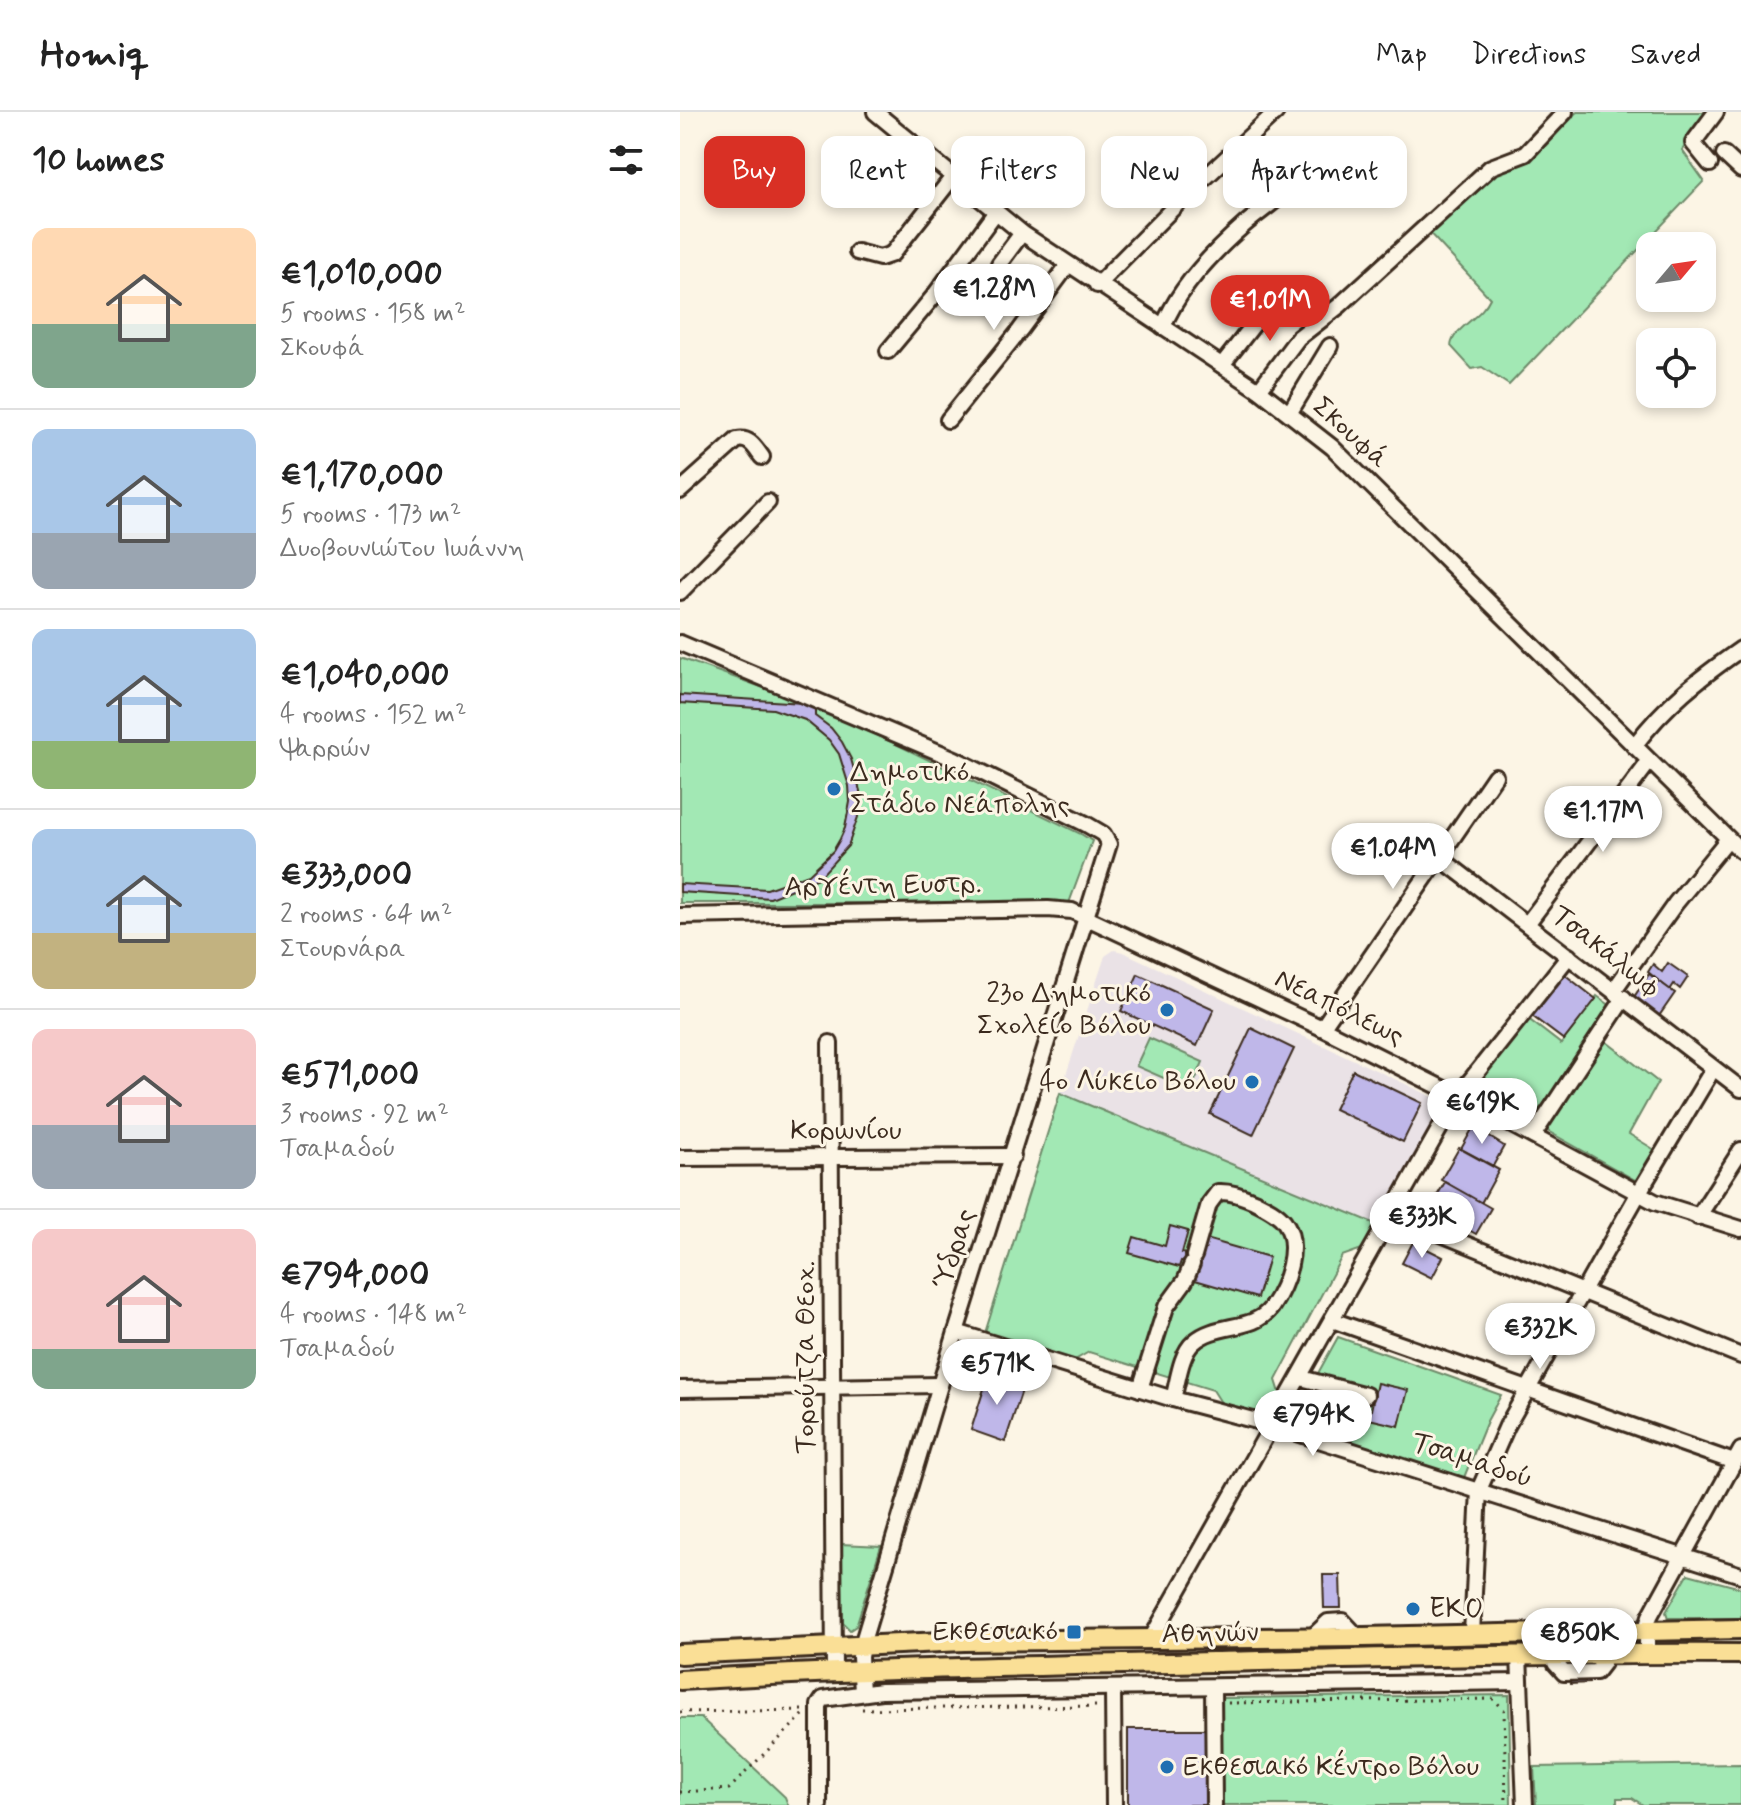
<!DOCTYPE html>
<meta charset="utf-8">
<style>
:root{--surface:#fff;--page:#f2f2f2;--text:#222;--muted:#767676;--line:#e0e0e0;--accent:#d93025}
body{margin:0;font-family:Mynerve,sans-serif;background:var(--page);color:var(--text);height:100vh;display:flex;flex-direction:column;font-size:30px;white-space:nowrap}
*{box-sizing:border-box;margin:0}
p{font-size:26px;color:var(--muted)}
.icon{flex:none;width:44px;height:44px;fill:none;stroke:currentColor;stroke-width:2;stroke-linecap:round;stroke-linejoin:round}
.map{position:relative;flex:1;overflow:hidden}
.sheet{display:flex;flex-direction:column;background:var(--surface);width:680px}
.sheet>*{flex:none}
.top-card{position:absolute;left:24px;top:24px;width:760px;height:72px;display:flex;gap:16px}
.needle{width:52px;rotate:61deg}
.controls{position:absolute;left:956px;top:120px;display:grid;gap:16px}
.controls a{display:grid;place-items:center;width:80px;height:80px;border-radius:16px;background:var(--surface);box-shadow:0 4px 12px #0003;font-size:40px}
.price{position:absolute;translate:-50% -68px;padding:0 18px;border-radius:28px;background:#fff;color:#222;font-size:26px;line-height:52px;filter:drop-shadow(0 2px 4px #0008)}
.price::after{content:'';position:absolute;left:50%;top:48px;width:24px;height:18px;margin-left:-12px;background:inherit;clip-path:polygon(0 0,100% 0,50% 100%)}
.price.selected{background:var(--accent);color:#fff}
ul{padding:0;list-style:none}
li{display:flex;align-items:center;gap:24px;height:200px;padding:0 32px}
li+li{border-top:2px solid var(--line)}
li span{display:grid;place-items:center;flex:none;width:224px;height:160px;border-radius:16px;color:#555}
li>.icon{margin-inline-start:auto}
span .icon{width:96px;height:96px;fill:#fffc;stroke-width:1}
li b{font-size:34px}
h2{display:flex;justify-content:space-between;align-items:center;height:96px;padding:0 32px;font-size:34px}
.pill{padding:0 28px;border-radius:16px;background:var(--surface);box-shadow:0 4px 12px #0003;font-size:28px;line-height:72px}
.pill.selected{background:var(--accent);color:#fff}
header{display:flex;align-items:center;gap:48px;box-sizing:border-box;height:112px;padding:0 40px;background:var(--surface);border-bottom:2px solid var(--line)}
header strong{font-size:38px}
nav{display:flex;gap:44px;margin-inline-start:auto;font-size:28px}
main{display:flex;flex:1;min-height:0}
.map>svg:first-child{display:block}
.built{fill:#eae2e6}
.green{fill:#a2e8b4;stroke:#6e8969;stroke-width:2}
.building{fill:#bfb7e9;stroke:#3b2a1e;stroke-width:2}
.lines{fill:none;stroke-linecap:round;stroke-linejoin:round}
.minor-casing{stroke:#3b2a1e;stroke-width:20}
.major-casing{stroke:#3b2a1e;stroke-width:24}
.path{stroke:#3b2a1e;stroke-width:3;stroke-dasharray:2 6;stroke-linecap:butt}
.minor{stroke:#fcf5e5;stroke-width:14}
.major{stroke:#fadf96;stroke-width:18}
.poi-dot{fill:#1f6fb2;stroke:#fcf5e5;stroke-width:3}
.labels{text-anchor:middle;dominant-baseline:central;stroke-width:6;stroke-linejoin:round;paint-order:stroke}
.street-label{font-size:28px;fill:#3b2a1e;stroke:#fcf5e5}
.poi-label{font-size:28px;fill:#3b2a1e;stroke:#fcf5e5;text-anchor:start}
</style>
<header>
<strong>Homiq</strong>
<nav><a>Map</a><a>Directions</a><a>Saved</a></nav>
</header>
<main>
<section class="sheet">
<h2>10 homes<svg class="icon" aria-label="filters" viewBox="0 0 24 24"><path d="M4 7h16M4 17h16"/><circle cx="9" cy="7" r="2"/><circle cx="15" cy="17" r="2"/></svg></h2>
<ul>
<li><span style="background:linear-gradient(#ffd9b3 60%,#7fa58c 0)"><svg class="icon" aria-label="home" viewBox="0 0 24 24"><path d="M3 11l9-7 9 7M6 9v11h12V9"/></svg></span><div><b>€1,010,000</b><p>5 rooms · 158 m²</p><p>Σκουφά</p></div></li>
<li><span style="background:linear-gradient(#a9c7e8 65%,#9aa5b1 0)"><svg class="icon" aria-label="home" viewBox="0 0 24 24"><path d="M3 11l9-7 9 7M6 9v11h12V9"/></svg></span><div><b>€1,170,000</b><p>5 rooms · 173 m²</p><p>Δυοβουνιώτου Ιωάννη</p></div></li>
<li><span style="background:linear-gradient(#a9c7e8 70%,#8fb573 0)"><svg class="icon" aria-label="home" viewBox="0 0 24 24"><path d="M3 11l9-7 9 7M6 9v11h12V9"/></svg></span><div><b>€1,040,000</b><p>4 rooms · 152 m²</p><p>Ψαρρών</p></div></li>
<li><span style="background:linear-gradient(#a9c7e8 65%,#c2b280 0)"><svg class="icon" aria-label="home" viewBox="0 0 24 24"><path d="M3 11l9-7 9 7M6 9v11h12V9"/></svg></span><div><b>€333,000</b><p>2 rooms · 64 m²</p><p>Στουρνάρα</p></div></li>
<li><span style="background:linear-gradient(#f6c9c9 60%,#9aa5b1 0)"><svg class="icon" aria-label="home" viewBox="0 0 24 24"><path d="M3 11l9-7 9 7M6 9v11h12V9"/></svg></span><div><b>€571,000</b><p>3 rooms · 92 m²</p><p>Τσαμαδού</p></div></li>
<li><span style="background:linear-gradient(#f6c9c9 75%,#7fa58c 0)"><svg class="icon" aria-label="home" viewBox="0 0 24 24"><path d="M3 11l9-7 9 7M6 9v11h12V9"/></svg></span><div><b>€794,000</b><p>4 rooms · 148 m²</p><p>Τσαμαδού</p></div></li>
</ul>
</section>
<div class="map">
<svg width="1061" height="1693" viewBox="0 0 1061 1693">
<rect width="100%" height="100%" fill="#fcf5e5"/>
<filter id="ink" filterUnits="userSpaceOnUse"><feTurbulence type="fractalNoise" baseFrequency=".0125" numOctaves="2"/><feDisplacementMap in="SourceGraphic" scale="16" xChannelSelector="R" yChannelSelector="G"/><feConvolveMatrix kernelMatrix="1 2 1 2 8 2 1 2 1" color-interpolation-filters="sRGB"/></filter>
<g filter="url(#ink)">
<polygon class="built" points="434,838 443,840 766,991 696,1112 380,981 425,844"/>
<g class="green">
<path d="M897 0H1031L1002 38 1024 69 829 273 802 255 792 257 771 234C773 216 802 205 810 186L745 116 799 69 872 21Z"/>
<polygon points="0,546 115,587 216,632 401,722 412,729 389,791 0,791"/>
<polygon points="917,884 931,894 914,920 978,970 949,1022 975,1038 957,1069 810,987 802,978 806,962 847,906 881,932"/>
<polygon points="469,926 523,950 511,978 456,954"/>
<polygon points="380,981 696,1112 682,1137 662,1144 596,1268 600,1281 584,1309 545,1297 533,1278 409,1240 393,1249 305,1221"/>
<polygon points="658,1225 821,1283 807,1309 783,1368 610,1312"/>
<polygon points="161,1432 201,1434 176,1514 170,1518 163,1511"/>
<polygon points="1008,1462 1061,1476 1061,1506 988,1506 986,1500"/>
<polygon points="829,1583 831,1693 542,1693 542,1586"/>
<polygon points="0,1606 21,1606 105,1685 108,1693 0,1693"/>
<polygon points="1061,1652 1061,1693 963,1693 952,1686 937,1686 937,1693 856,1693 854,1655"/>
</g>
<g class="building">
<polygon points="0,583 123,591 135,596 135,604 151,616 162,630 171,647 180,679 180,699 168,734 139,766 90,786 0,780 0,772 87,777 129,762 153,739 160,727 165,716 170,690 169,674 159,642 149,628 125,608 93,597 0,591"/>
<polygon points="988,851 1008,865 1000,877 994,872 990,878 968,860 973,852 982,860"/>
<polygon points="458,862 534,897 517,934 441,899"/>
<polygon points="884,862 916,887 884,928 852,904"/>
<polygon points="969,862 995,881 979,904 954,885"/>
<polygon points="571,916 614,937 573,1023 530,1002"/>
<polygon points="673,958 742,991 723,1030 654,997"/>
<polygon points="795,1012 805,1017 803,1021 824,1034 813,1054 781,1037"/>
<polygon points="779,1036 819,1058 801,1091 761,1068"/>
<polygon points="765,1070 811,1096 796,1122 750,1096"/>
<polygon points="490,1114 508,1119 502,1141 521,1146 526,1127 589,1145 577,1186 515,1168 519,1154 501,1149 499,1155 449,1141 454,1125 485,1134"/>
<polygon points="733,1130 763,1145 752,1166 722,1151"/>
<polygon points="309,1261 344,1272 325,1330 291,1318"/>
<polygon points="697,1271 728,1278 719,1314 689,1307"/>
<polygon points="643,1463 660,1463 661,1496 644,1496"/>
<polygon points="908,1556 909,1571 890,1572 889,1557"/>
<polygon points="448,1617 526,1617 527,1693 448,1693"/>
</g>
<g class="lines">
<g class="minor-casing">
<g id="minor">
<polyline points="195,0 342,121 579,278 652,335 1061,739"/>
<polyline points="1044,42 1061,58"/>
<polyline points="1030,52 1013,31 1036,0"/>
<polyline points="177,140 200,146 212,142 272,66"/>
<polyline points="319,152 342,121"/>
<polyline points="417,173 499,90 596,0"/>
<path d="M483 215C499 175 532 141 564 113 583 96 613 80 622 56"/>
<polyline points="208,239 254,184 315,101"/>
<polyline points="542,253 588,194"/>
<polyline points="579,278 618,226 659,194 811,55 845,42 885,0"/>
<polyline points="610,300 650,234"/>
<polyline points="268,308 340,218 388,153"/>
<path d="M0 379 57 328C70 325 75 336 82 345"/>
<polyline points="0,480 88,390"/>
<polyline points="0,531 275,647 406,712 423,722 429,732 276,1220 182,1533 180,1545 182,1580"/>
<path d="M954 634C986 592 1018 567 1061 537"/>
<polyline points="759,745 1061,977"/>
<polyline points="0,804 368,797 392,799 642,916 778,984 975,1090 1061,1117"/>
<polyline points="847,812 969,650"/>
<polyline points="934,878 995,792 1048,727"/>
<polyline points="642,916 815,664"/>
<polyline points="150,931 154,1559"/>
<polyline points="853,1024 944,886"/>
<polyline points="0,1046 333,1044"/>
<polyline points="712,1102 1061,1244"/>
<polyline points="1018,1105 1061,1038"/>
<polyline points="652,1208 1054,1350"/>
<polyline points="276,1220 493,1287 592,1313 1061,1463"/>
<polyline points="621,1266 686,1283"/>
<polyline points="0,1277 260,1273"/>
<polyline points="460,1277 486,1195 505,1169 512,1152"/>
<path d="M493 1287C498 1270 500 1242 514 1230 536 1210 573 1220 591 1196 606 1174 622 1133 604 1109 597 1100 584 1094 574 1089 563 1084 550 1079 538 1080L529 1092 514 1144"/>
<polyline points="792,1522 799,1378 827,1314 961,1077 1033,957"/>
<polyline points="632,1525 648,1510 663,1509 678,1525"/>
<polyline points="471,1527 778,984 889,844"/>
<polyline points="967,1542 967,1514 970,1504 1061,1338"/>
<polyline points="839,1543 845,1693"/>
<polyline points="875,1551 884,1561 916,1560 923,1551"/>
<polyline points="533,1576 534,1693"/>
<polyline points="433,1578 434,1693"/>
<polyline points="139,1693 139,1593 143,1587 201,1579 840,1570"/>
</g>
</g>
<g class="major-casing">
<g id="major">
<polyline points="0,1542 284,1529 684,1525 1061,1517"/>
<path d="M0 1568C178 1557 355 1554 533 1550 709 1546 885 1541 1061 1542"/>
</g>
</g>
<g class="path">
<polyline points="548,1591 814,1587 824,1598 826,1693"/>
<polyline points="182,1597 419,1594"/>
<polyline points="0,1600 127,1598"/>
<polyline points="0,1680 49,1677 126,1600"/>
</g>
<use href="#minor" class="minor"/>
<use href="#major" class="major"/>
</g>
</g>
<g class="poi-dot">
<circle cx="154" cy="677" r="8"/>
<circle cx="487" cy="898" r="8"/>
<circle cx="572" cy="970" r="8"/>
<circle cx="733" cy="1497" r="8"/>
<rect x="386" y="1512" width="16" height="16" rx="4"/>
<circle cx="487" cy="1655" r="8"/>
</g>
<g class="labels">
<g class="street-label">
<text transform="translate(670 321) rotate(42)">Σκουφά</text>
<text transform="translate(203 774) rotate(-1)">Αργέντη Ευστρ.</text>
<text transform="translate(926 840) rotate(38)">Τσακάλωφ</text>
<text transform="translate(659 896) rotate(26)">Νεαπόλεως</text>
<text x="166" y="1019">Κορωνίου</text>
<text transform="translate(275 1137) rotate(-72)">Ύδρας</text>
<text transform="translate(126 1245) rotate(-90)">Τορούτζα Θεοχ.</text>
<text transform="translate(792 1349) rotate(18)">Τσαμαδού</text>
<text transform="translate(530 1522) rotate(-1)">Αθηνών</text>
</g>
<g class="poi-label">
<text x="170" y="661">Δημοτικό<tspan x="170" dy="32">Στάδιο Νεάπολης</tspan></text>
<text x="471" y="882" text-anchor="end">23ο Δημοτικό<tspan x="471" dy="32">Σχολείο Βόλου</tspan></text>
<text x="556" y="970" text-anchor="end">4ο Λύκειο Βόλου</text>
<text x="749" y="1497">EKO</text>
<text x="378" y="1520" text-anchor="end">Εκθεσιακό</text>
<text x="503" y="1655">Εκθεσιακό Κέντρο Βόλου</text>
</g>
</g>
</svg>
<div class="controls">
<a><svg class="needle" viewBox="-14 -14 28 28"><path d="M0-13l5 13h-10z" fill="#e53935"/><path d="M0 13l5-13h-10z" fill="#767676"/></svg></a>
<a><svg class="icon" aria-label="locate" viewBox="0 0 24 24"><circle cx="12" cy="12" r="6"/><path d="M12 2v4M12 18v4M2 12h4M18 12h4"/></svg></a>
</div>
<b class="price" style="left:314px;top:220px">€1.28M</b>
<b class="price selected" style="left:590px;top:231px">€1.01M</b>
<b class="price" style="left:923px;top:742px">€1.17M</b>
<b class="price" style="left:713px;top:779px">€1.04M</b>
<b class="price" style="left:802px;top:1034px">€619K</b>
<b class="price" style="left:742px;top:1148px">€333K</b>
<b class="price" style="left:860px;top:1259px">€332K</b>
<b class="price" style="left:317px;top:1295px">€571K</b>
<b class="price" style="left:633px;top:1346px">€794K</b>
<b class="price" style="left:899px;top:1564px">€850K</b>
<div class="top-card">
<a class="pill selected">Buy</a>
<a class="pill">Rent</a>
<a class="pill">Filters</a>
<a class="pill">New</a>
<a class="pill">Apartment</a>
</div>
</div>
</main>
